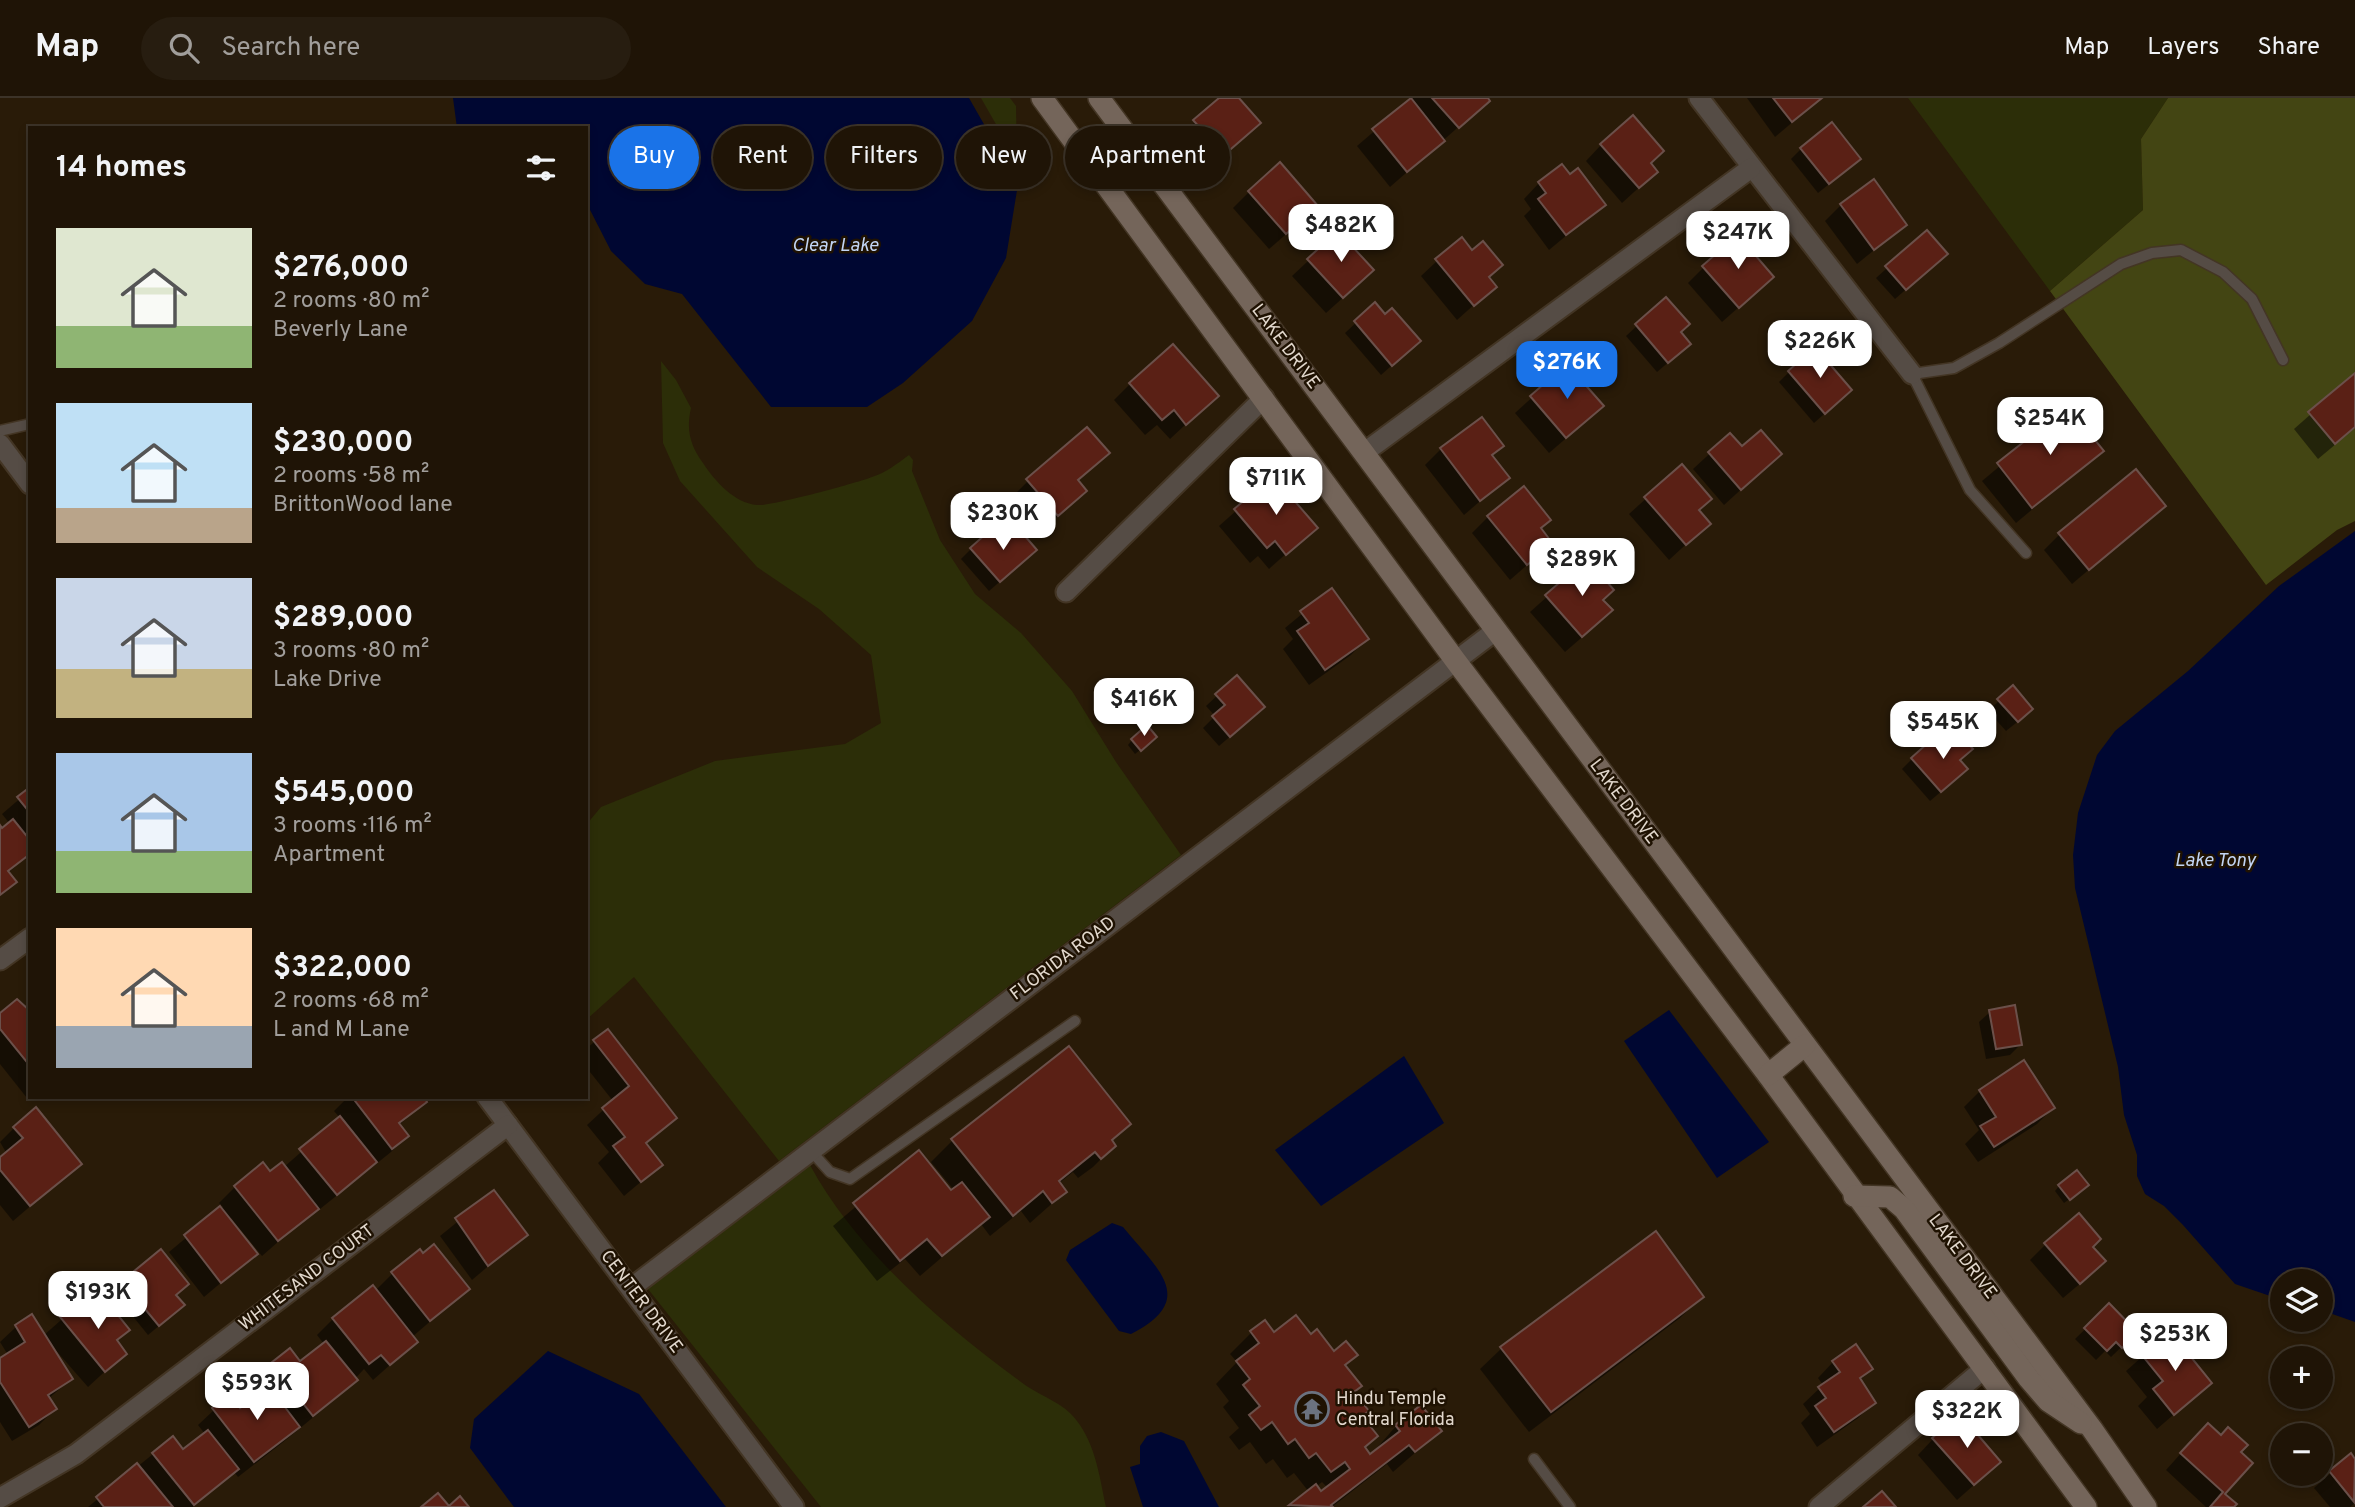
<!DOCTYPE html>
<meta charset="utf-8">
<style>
:root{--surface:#1f1406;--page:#271d10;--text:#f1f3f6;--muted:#a19e9b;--line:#3c3328;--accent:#1a73e8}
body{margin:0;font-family:Overpass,sans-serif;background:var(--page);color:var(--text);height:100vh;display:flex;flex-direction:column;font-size:26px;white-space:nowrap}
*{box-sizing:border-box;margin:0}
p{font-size:23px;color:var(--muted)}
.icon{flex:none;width:38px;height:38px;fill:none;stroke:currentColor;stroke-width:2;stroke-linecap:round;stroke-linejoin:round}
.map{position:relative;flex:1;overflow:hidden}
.details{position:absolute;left:28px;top:28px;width:560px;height:973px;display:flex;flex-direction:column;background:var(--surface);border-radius:0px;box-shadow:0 4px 10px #0003,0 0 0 2px var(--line)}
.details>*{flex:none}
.top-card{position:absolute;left:609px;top:28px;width:665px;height:63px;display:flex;gap:14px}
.tools{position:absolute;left:2270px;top:1171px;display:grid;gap:14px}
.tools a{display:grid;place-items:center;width:63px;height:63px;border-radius:50%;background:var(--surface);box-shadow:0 4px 10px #0003,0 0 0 2px var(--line);font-size:35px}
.price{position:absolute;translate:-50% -60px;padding:0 16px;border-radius:14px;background:#fff;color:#222;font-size:23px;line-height:46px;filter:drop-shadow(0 2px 4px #0008)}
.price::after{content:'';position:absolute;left:50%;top:42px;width:21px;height:16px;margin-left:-10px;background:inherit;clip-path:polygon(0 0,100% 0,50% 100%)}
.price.on{background:var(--accent);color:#fff}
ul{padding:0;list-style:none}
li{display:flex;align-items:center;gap:21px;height:175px;padding:0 28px}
li span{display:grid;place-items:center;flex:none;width:196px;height:140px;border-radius:0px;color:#555}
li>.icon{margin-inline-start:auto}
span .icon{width:84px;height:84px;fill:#fffc;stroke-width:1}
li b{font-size:30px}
h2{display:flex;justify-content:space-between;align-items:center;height:84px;padding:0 28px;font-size:30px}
.chip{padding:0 24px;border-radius:32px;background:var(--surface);box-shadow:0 4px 10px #0003,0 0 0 2px var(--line);font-size:24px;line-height:63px}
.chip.on{background:var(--accent);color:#fff}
header{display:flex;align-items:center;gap:42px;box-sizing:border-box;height:98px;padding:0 35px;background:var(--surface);border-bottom:2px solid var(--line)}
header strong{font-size:33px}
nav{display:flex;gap:38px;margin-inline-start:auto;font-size:24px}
.search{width:490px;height:63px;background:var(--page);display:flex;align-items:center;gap:18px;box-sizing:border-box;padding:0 24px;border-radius:38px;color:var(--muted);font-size:26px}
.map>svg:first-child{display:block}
.green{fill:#2c2e08}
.forest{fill:#434513}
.water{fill:#000732}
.shadow{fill:#0007;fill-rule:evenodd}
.building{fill:#5a2015;stroke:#6b504a;stroke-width:2}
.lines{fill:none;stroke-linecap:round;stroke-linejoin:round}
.service-casing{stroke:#433524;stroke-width:13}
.minor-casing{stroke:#433524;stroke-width:23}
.secondary-casing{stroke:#433524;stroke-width:24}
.service{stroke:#554c45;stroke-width:10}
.minor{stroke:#554c45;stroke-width:19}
.secondary{stroke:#74655a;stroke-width:21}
.labels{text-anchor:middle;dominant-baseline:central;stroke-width:5;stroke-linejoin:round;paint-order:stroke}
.street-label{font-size:18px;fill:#e2d8cd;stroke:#1f1202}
.poi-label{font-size:18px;fill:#e2d8cd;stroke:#1f1202;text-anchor:start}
.water-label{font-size:19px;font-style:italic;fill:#c2d5f4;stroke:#1f1202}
</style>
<header>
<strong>Map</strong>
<div class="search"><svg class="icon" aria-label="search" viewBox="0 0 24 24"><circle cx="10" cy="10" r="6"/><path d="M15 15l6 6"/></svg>Search here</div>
<nav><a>Map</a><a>Layers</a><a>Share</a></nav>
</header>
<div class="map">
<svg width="2355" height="1409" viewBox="0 0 2355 1409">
<rect width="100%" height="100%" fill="#291b08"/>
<g class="green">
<polygon points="981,0 1010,0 1016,8 1017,63"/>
<polygon points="1908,0 2168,0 2141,41 2143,112 2050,193"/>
<path d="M661 263 676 282 691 310C686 332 690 347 703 365 715 383 734 405 757 407 768 409 857 385 872 379 885 375 897 366 909 357L913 362 912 373 940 442 975 496 1021 535 1072 593 1116 664 1181 757 779 1063 634 879 586 922V727L601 709 715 663 845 646 881 625 871 557 819 511 757 469 680 383 663 345Z"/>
<path d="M810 1067C855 1151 944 1228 1021 1284 1036 1296 1057 1302 1071 1316 1095 1341 1099 1376 1106 1409H821L648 1191Z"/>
</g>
<polygon class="forest" points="2168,0 2355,0 2355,423 2337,432 2266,487 2050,193 2143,112 2141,41"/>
<g class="water">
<polygon points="453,0 969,0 1018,86 1006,160 972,223 903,285 867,309 771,309 682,196 645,186 611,153 586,104 586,30 457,30"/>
<polygon points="2355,433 2355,1224 2321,1212 2320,1183 2282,1183 2282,1202 2235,1186 2183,1127 2164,1108 2145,1096 2137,1078 2137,1057 2124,1017 2118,969 2075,790 2073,757 2078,715 2097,657 2115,633 2188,573 2279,488"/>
<polygon points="1669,912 1769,1044 1717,1080 1624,943"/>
<polygon points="1404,958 1444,1025 1321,1108 1275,1052"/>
<path d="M1112 1125 1123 1129C1157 1171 1199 1201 1131 1236L1119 1233 1066 1162 1070 1152Z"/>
<polygon points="548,1253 639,1296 726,1409 514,1409 470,1350 474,1321"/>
<polygon points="1161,1334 1184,1343 1219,1409 1143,1409 1130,1369 1140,1366 1140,1348 1147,1338"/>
</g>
<g class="shadow">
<polygon points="1221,0 1237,0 1259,25 1207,72 1179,39"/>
<polygon points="1413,0 1486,0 1488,3 1390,89 1357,48"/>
<polygon points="1747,0 1821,0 1775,39"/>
<polygon points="1601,47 1649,66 1656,74 1622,105 1586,63"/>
<polygon points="1801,51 1848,71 1818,95 1791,61"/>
<polygon points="1570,79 1603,107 1549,152 1524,118 1531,111 1524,101 1539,85"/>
<polygon points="1249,94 1300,124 1269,151 1233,110"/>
<polygon points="1841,107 1905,127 1857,166 1825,123"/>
<polygon points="1927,134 1935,166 1895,201 1876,180"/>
<polygon points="1338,135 1356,188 1326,215 1292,178"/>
<polygon points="1437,163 1488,180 1495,188 1457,222 1421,178"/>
<polygon points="1704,169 1756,194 1722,224 1688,185"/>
<polygon points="1666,201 1679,235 1678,256 1657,274 1626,238"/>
<polygon points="1375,207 1408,253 1381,277 1345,235"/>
<polygon points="1567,268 1585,324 1549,355 1515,315"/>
<polygon points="1789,274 1840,302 1814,325 1779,284"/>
<polygon points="2355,277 2355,330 2318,361 2294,331"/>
<polygon points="1130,286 1216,298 1170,341 1157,327 1145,337 1114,302"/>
<polygon points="2068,311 2102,353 2016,425 1982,383"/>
<polygon points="1730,337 1742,351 1780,356 1724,407 1693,371"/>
<polygon points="1441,351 1491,358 1507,380 1464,417 1425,367"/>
<polygon points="1107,355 1077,383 1069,408 1041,433 1012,399 1028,383"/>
<polygon points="1682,368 1698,413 1708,426 1669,462 1629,416"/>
<polygon points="1273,380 1315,430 1269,471 1258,458 1250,465 1219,428"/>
<polygon points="2164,408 2072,486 2044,452 2059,437"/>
<polygon points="1488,419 1539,431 1551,446 1510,482 1472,435"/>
<polygon points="1006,442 1025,462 989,493 961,461 971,451"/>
<polygon points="1587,463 1602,502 1595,528 1565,554 1530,514"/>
<polygon points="1331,492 1366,541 1351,557 1309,587 1283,551 1293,541 1285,530"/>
<polygon points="1237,579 1253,619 1219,648 1203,630 1215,618 1206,608"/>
<polygon points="1999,603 2021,621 2006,633 1988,613"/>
<polygon points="1132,642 1150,644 1135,656 1128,647"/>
<polygon points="1912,661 1959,662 1956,681 1930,703 1902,671"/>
<polygon points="30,692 30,755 8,775 15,784 0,798 0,730 2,732 10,726 2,716"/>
<polygon points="1990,914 2021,946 2010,957 1986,961 1979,924"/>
<polygon points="30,916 30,998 27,1000 0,966 0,917"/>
<polygon points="607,933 675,1020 645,1047 661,1067 624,1098 598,1065 609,1054 587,1027 613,1003 586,969 586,951"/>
<polygon points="1980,993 2053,1010 2037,1026 1978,1064 1965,1046 1979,1032 1964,1009"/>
<polygon points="348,999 421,999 425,1004 399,1027 407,1038 391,1054 320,1111 318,1109 262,1158 231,1120 229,1122 255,1156 204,1199 169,1154 223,1109 219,1105 235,1089 284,1069 340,1020 334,1013"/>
<polygon points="1129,1026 1111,1044 1114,1048 1093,1069 1078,1080 1073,1074 1058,1086 1065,1094 1030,1125 1021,1113 990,1138 981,1126 920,1178 905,1161 877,1183 833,1128 919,1055 951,1095 954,1092 931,1064 952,1043"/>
<polygon points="14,1030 80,1066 13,1123 0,1107 0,1061 7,1056 0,1044"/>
<polygon points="2059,1088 2082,1092 2064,1105 2055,1093"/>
<polygon points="493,1095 525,1137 472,1182 440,1138"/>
<polygon points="2046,1146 2091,1149 2088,1179 2063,1200 2030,1162"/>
<polygon points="393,1175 468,1191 412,1239 416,1244 373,1282 364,1271 339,1298 282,1345 238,1379 234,1374 193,1409 88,1409 153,1356 183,1354 205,1336 198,1327 214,1312 240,1313 265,1293 256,1282 272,1266 300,1266 324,1246 317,1237 333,1221 375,1193"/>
<polygon points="124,1184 175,1198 172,1217 148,1237 113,1194"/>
<polygon points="1702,1198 1680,1220 1529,1334 1480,1271 1502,1250"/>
<polygon points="86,1200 95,1211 128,1232 116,1243 125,1255 88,1289 45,1240 71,1281 48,1301 55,1311 39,1327 12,1343 0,1324 0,1262 8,1257 0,1244 16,1229 43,1238"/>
<polygon points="2109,1208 2136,1235 2111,1259 2105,1253 2096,1262 2075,1241"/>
<path d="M1251 1235 1310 1239 1334 1255 1355 1257 1344 1268 1360 1288 1353 1295 1361 1319 1364 1350 1370 1358 1396 1328 1421 1309 1440 1333 1393 1374 1387 1366 1332 1409H1289L1309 1394 1294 1375 1287 1380 1273 1361 1266 1366 1250 1344 1239 1352 1229 1339 1239 1330 1223 1309 1229 1303 1216 1286 1237 1264 1230 1256ZM1322 1384 1328 1390 1320 1396 1316 1389Z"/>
<polygon points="2169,1235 2210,1285 2157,1331 2138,1308 2147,1299 2126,1273"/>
<polygon points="1833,1264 1871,1271 1859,1283 1874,1304 1858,1320 1817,1349 1801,1325 1810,1316 1803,1306 1823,1287 1818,1280"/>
<polygon points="1933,1341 1983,1379 1957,1402 1918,1357"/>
<polygon points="2192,1343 2239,1355 2223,1396 2231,1409 2206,1409 2166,1372"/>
<polygon points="2350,1358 2355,1364 2355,1405 2350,1409 2330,1409 2314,1390"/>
</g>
<g class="building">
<polygon points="1219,0 1239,0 1261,25 1224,57 1193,22"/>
<polygon points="1411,0 1445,43 1407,74 1372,31"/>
<polygon points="1432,0 1488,0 1490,3 1459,30"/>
<polygon points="1773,0 1822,0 1792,24"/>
<polygon points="1633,17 1664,53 1651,65 1658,74 1639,90 1600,46"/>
<polygon points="1832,24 1861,61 1829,86 1800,50"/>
<polygon points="1280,64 1318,108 1286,136 1248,93"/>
<polygon points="1562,66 1570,76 1578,70 1606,107 1566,137 1538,101 1546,95 1538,84"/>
<polygon points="1874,81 1907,127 1874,152 1840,106"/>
<polygon points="1927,132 1948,156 1906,192 1885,168"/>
<polygon points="1338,133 1374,172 1343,200 1307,161"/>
<polygon points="1738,137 1774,179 1739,210 1702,168"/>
<polygon points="1462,139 1472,152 1483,143 1503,167 1489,179 1497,189 1474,208 1435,161"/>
<polygon points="1666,199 1690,226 1681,234 1691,246 1668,265 1635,226"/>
<polygon points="1375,204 1385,216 1392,210 1421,243 1392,268 1354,223"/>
<polygon points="1173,246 1219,298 1186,327 1174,312 1162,322 1129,285"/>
<polygon points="1815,249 1852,292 1825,316 1788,273"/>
<polygon points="1567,266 1604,308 1566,340 1530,298"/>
<polygon points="2355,275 2355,329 2335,346 2308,314"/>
<polygon points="2068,309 2104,353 2032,410 1997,365"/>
<polygon points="1482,319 1504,348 1492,357 1510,380 1480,403 1440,350"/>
<polygon points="1087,329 1110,355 1078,382 1087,393 1058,418 1026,381"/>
<polygon points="1761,332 1782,356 1741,392 1708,354 1730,335 1742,348"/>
<polygon points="1682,366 1712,401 1699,412 1711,426 1686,447 1644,399"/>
<polygon points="2136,371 2166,408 2089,472 2058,435"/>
<polygon points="1273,378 1318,430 1286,457 1275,443 1267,450 1234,411"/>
<polygon points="1524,388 1551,422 1541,430 1553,446 1527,467 1487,418"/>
<polygon points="996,427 1006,440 1018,430 1037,452 1000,484 970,450"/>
<polygon points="1587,461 1614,492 1603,502 1613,512 1582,539 1545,497"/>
<polygon points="1332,490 1369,541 1325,572 1297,533 1309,525 1300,513"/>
<polygon points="1237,577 1265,609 1230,639 1212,618 1225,607 1215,596"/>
<polygon points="2013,587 2033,611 2018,624 1997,601"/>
<polygon points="1147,627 1157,639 1141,653 1131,641"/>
<polygon points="1938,636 1949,648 1961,638 1973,651 1960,662 1968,671 1941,694 1911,660"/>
<polygon points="30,689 30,715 17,699"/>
<polygon points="13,721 30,742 30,756 8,773 17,784 0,797 0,727 2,730"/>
<polygon points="17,901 30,913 30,968 0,931 0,915"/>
<polygon points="2015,907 2022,947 1996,951 1989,912"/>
<polygon points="608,931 677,1020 646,1045 663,1067 641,1084 613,1048 625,1039 602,1010 629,988 593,942"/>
<polygon points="1069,948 1131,1026 1112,1042 1116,1048 1101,1061 1095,1054 1059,1083 1067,1094 1052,1105 1043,1093 1013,1118 951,1041"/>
<polygon points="2024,962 2055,1010 1994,1049 1980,1028 1996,1019 1979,992"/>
<polygon points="352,999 424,999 427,1004 399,1025 409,1038 392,1051"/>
<polygon points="36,1009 82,1066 30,1108 0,1072 0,1059 23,1040 13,1029"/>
<polygon points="340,1018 377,1064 337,1097 299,1051"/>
<polygon points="919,1052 951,1092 962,1084 990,1119 942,1158 927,1141 900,1163 853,1105"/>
<polygon points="263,1064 270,1073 282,1064 319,1111 278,1143 234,1088"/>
<polygon points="2077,1072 2089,1087 2070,1102 2058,1087"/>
<polygon points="494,1092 528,1137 488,1168 455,1120"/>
<polygon points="220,1108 258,1156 221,1185 184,1137"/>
<polygon points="2079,1115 2101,1141 2093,1149 2106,1163 2080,1186 2044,1145"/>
<polygon points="1656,1133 1704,1199 1551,1314 1500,1249"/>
<polygon points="434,1146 470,1191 430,1223 391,1174 420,1151 423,1155"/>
<polygon points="161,1151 189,1186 176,1197 185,1207 159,1228 122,1183"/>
<polygon points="373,1187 418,1244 390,1267 381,1257 369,1266 332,1220"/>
<polygon points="87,1197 95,1208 105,1201 130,1232 117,1242 127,1256 105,1274 60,1219"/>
<polygon points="2109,1205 2138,1235 2122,1250 2116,1244 2107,1253 2084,1230"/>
<polygon points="32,1216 73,1281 48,1297 57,1311 29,1329 0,1284 0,1260 25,1244 15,1227"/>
<polygon points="1296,1217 1311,1236 1317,1231 1334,1253 1346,1243 1358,1257 1345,1267 1362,1288 1354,1294 1369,1313 1362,1318 1378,1338 1365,1349 1370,1356 1400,1333 1395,1327 1421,1307 1442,1333 1415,1354 1409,1347 1331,1407 1333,1409 1289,1407 1316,1386 1321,1393 1350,1371 1345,1364 1331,1374 1316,1355 1309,1360 1295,1341 1288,1346 1272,1324 1261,1332 1249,1317 1260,1308 1243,1287 1250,1281 1236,1263 1259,1245 1250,1233 1265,1222 1274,1234"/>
<polygon points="2170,1233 2212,1285 2174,1317 2153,1291 2163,1283 2141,1256"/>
<polygon points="326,1243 358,1282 313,1318 271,1265 290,1250 300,1263"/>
<polygon points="1856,1246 1873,1271 1860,1280 1876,1305 1834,1334 1815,1308 1826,1300 1818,1289 1840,1274 1832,1263"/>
<polygon points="269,1288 300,1329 254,1364 212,1310 230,1297 240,1310"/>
<polygon points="1960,1316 2001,1364 1974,1387 1932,1340"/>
<polygon points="2208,1325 2221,1337 2228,1329 2248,1347 2241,1354 2253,1365 2225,1396 2237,1406 2234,1409 2210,1409 2223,1394 2180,1355"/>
<polygon points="208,1332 239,1371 194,1407 152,1355 173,1338 183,1351"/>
<polygon points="2351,1355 2355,1361 2354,1404 2329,1373"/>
<polygon points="137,1365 173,1409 104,1409 96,1399"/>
<polygon points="1882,1393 1896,1409 1863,1409"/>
<polygon points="438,1395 449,1408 460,1398 469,1409 421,1409"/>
</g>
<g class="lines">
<g class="service-casing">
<g id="service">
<polyline points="0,333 30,326"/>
<polyline points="2026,455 1970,392 1912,276 1954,270 1999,245 2121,166 2152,155 2181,152 2223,174 2252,201 2283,262"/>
<polyline points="811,1053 830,1074 850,1081 1075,923"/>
<polyline points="1534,1361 1570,1409"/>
</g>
</g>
<g class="minor-casing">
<g id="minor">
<polyline points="1699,0 1912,276"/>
<polyline points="0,346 30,386"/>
<polyline points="1365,354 1751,70"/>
<polyline points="1066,494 1264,300"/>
<polyline points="0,862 30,840"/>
<polyline points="487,999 794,1409"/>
<polyline points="631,1190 1495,533"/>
<polyline points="0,1400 76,1356 508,1027"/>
<polyline points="1819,1409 1985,1270"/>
</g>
</g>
<g class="secondary-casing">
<g id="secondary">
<polyline points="1042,0 1455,562 1768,977 2086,1409"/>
<polyline points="1099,0 2092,1331 2146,1409"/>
<polyline points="1768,977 1805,947"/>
<polyline points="1854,1098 1890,1099 1904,1111 2029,1281 2048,1303 2081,1325"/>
</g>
</g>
<use href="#service" class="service"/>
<use href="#minor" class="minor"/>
<use href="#secondary" class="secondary"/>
</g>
<defs>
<g id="temple-ring" transform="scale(1.75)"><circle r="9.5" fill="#1f1202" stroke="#6b7280" stroke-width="1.5"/><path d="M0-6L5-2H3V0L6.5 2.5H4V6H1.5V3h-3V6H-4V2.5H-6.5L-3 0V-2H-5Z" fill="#6b7280"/></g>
</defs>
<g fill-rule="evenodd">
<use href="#temple-ring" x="1312" y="1311"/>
</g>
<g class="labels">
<g class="street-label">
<text transform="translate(1285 249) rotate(53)">LAKE DRIVE</text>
<text transform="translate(1623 704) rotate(53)">LAKE DRIVE</text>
<text transform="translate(1063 861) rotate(-37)">FLORIDA ROAD</text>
<text transform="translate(1962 1159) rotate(53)">LAKE DRIVE</text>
<text transform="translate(307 1180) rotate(-37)">WHITESAND COURT</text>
<text transform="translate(641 1204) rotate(53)">CENTER DRIVE</text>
</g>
<g class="poi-label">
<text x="1336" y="1301">Hindu Temple<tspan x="1336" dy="21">Central Florida</tspan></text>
</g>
<g class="water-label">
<text x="835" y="148">Clear Lake</text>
<text x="2215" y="763">Lake Tony</text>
</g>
</g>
</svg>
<div class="tools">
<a><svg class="icon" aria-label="layers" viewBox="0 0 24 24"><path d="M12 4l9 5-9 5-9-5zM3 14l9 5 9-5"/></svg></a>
<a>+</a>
<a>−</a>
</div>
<b class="price" style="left:1341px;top:166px">$482K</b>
<b class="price" style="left:1738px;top:173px">$247K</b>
<b class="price" style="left:1820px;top:282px">$226K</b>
<b class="price on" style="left:1567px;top:303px">$276K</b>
<b class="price" style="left:2050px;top:359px">$254K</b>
<b class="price" style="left:1276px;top:419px">$711K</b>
<b class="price" style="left:1003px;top:454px">$230K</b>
<b class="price" style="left:1582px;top:500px">$289K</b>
<b class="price" style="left:1144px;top:640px">$416K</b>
<b class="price" style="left:1943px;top:663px">$545K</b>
<b class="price" style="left:98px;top:1233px">$193K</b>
<b class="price" style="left:2175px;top:1275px">$253K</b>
<b class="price" style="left:257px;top:1324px">$593K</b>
<b class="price" style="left:1967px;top:1352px">$322K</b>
<div class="top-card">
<a class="chip on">Buy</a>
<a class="chip">Rent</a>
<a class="chip">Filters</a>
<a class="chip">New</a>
<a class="chip">Apartment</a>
</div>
<section class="details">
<h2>14 homes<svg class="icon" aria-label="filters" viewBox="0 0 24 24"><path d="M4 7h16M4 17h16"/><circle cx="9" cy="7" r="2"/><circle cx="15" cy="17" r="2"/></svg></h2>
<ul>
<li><span style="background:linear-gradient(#dfe7d0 70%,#8fb573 0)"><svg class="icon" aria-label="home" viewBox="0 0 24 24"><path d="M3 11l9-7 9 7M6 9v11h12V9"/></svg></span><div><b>$276,000</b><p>2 rooms · 80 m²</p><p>Beverly Lane</p></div></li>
<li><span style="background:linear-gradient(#bfe0f5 75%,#b9a48a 0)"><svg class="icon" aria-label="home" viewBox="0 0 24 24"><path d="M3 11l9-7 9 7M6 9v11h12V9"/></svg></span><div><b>$230,000</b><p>2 rooms · 58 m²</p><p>BrittonWood lane</p></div></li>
<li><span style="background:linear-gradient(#c9d6e8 65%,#c2b280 0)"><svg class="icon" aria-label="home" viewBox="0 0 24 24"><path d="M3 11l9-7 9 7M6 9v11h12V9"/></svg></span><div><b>$289,000</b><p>3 rooms · 80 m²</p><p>Lake Drive</p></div></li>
<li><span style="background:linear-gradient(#a9c7e8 70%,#8fb573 0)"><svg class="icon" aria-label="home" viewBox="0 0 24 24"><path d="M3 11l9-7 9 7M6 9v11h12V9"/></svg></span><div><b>$545,000</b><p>3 rooms · 116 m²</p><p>Apartment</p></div></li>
<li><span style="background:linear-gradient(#ffd9b3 70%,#9aa5b1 0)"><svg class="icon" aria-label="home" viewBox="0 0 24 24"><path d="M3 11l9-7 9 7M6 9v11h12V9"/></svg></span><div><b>$322,000</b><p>2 rooms · 68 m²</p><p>L and M Lane</p></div></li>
</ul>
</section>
</div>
